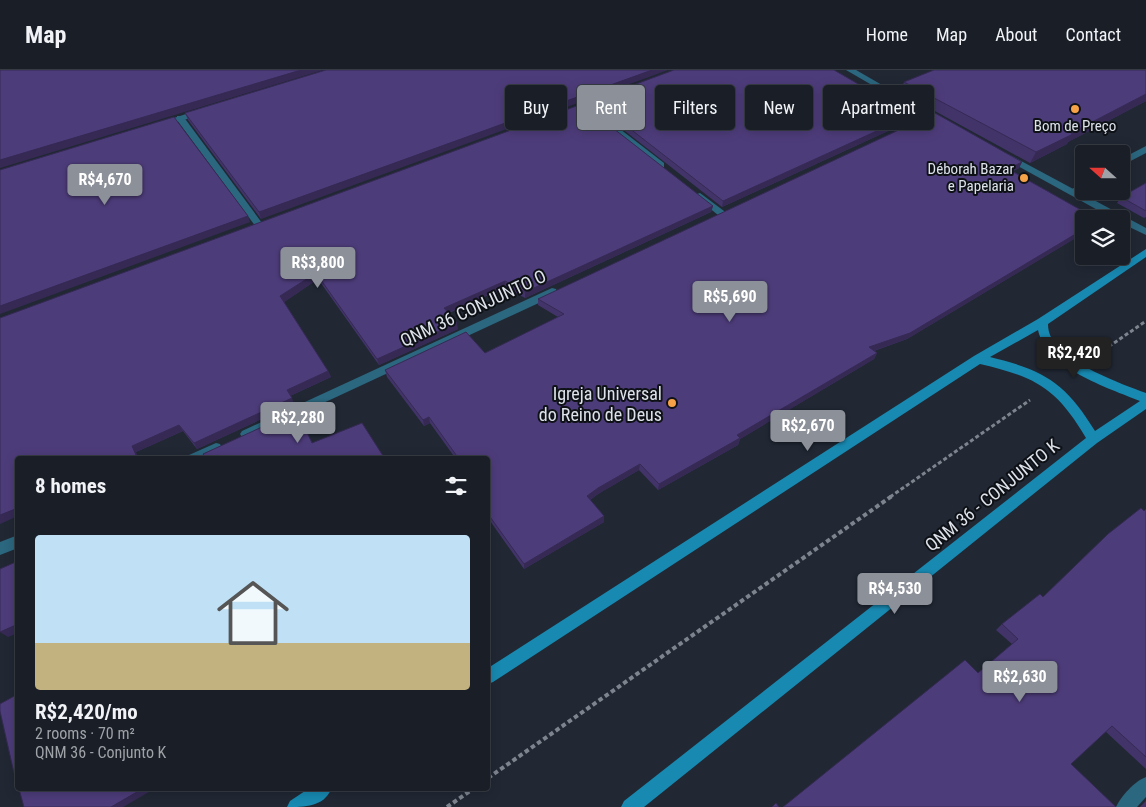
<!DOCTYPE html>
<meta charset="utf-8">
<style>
:root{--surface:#191e27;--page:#22272f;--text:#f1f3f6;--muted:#9fa2a7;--line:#373c44;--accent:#8c9099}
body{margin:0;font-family:"Roboto Condensed",sans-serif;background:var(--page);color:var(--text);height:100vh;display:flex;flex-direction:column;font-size:19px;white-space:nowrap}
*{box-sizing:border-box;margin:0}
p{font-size:16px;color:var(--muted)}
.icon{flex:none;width:28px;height:28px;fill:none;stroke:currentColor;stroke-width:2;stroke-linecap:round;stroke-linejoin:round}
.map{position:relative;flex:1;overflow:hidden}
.panel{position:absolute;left:15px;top:386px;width:475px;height:335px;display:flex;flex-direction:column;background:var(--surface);border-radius:5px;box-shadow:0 2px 12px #0003,0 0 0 1px var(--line)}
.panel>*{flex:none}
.hud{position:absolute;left:505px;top:15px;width:475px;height:45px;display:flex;gap:10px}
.needle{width:32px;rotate:291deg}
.fabs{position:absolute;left:1075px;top:75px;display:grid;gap:10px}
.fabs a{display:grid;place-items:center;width:55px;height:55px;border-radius:5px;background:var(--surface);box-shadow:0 2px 12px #0003,0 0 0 1px var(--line);font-size:25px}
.price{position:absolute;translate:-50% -42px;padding:0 11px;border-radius:5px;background:var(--accent);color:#fff;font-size:16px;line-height:32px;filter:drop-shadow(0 1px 2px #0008)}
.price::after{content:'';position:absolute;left:50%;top:30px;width:15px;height:11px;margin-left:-8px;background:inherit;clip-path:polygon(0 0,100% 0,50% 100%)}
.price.current{background:#222;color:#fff}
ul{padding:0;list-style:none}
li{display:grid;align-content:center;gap:10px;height:265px;padding:0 20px}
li+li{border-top:1px solid var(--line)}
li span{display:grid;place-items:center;height:155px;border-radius:5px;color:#555}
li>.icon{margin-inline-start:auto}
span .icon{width:90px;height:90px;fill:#fffc;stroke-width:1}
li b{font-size:21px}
h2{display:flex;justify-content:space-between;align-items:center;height:60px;padding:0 20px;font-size:21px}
.chip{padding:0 18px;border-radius:5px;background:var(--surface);box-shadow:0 2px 12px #0003,0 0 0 1px var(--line);font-size:18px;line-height:45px}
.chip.current{background:var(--accent);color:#fff}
header{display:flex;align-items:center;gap:30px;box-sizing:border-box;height:70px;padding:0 25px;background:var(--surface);border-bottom:1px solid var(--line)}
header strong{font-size:24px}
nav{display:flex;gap:28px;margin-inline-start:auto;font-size:18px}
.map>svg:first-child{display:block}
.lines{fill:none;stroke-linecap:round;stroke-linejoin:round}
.path-far1{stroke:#7e848e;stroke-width:3;stroke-dasharray:4 2.5;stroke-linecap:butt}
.path{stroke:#7e848e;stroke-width:4;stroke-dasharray:4.5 3;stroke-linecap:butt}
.service{fill:#2b677f;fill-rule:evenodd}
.pedestrian{fill:#2b677f;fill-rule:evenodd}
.minor{fill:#2b677f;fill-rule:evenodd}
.tertiary{fill:#2b677f;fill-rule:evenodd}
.secondary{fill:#1889b1;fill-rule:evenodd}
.wall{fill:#423469}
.shaded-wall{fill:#362a55}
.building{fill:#4d3c7a;stroke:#362a55}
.poi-dot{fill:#f6a248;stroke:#0e1116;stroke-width:2}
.labels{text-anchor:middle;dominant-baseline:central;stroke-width:4;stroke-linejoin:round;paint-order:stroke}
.far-poi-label{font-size:15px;fill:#dee3eb;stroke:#0e1116}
.street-label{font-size:18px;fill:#dee3eb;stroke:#0e1116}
.poi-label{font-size:18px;fill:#dee3eb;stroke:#0e1116;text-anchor:end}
</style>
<header>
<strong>Map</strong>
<nav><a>Home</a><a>Map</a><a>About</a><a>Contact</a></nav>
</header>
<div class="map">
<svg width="1146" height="737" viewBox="0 0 1146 737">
<rect width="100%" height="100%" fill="#212834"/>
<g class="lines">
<g class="path-far1">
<polyline points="1098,284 1146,251"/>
<polyline points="890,427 1030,330"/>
</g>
<g class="path">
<polyline points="488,708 892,426"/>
<polyline points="447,737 473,719"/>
</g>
<g class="service">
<polygon points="1146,76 1146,83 1121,96 1121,89"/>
<polygon points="1084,112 1084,119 1072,125 1067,122"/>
</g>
<g class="pedestrian">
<polygon points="585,32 664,93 664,97 658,97 582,37 581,35"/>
<polygon points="177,46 183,46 262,153 262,157 256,157 177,50"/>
<polygon points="700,123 724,141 724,145 718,145 697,128 697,124"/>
</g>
<g class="minor">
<polygon points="605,25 612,27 573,42 566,40"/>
<polygon points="201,39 204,40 204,44 160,57 156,54"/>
<polygon points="552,218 556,219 557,222 556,225 250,367 242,367 240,364 242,361"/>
<path d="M216 373 220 374 222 378C216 390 200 389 188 389L189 385Z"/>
<polygon points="18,465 18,478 0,485 0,472"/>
<path d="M1146 707V727L1137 737H1116C1121 726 1135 711 1146 707Z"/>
</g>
<g class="tertiary">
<polygon points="846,0 856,0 948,53 941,55"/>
<polygon points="1008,84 1146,158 1146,165 1121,153 1121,149 1114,149 1005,89 1005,85"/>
</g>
<g class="secondary">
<path d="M1146 179V187L1048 254C1048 259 1049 264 1052 269 1065 293 1121 314 1146 323V339L1097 373 644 737H621L624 731 1086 368C1056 317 1035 307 980 294L493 612 488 614V598L974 286 1038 249ZM1038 260C1046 298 1108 318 1140 331L1095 361C1066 313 1044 300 990 287Z"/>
<path d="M308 719H331C324 737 304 737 287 737L290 731Z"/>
</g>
</g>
<g class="wall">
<polygon points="326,0 261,149 188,50 185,43"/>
<polygon points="1146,0 1146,31 1068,72 1067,74 1030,93 900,22 904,12"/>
<polygon points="879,26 923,45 722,137 593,36 593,30"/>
<polygon points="1022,92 1019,98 1013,101 1084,149 1084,163 907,269 874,281 877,283 874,289 740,369 738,375 658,420 639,400 598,424 590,430 604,446 604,452 524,499 488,448 488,389 456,389 430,353 424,356 387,307 385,300 485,283 558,247 538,235 538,229"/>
<polygon points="1146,113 1146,147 1144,148 1117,133 1121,127"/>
<polygon points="713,136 711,142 525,228 506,217 449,243 458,259 379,295 318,209 284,232 328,301 331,307 290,326 294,334 197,379 183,361 136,382 0,248"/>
<polygon points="1146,439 1146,699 1105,661 783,737 978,603 1012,574 996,560 1002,554 1043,527"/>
<polygon points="1146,731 1146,737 1140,737"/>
</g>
<g class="shaded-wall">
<polygon points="301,0 323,0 0,98 0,90"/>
<polygon points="652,0 668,0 261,149 259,142"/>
<polygon points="1146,24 1146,31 1068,72 1067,74 1030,93 1036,82"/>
<polygon points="925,39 923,45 722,137 723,131"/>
<polygon points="1022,92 1019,98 1005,105 1008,99"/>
<polygon points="713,136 711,142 525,228 525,222"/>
<polygon points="248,146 250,152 0,244 0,236"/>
<polygon points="1084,159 1084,163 907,269 867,283 869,277"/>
<polygon points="316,203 318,209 283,233 280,226"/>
<polygon points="505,211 506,217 445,244 444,238"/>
<polygon points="457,253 458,259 379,295 377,289"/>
<polygon points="877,283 874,289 740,369 738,375 658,420 659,414 737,365"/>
<polygon points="328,301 331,307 290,326 287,320"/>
<polygon points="292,328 294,334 197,379 194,373"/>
<polygon points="429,347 430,353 424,356 423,350"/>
<polygon points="179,355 183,361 136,382 139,389 128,389 132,376"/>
<polygon points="640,394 639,400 598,424 587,432 587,426 598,418"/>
<polygon points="18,438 18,446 0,454 0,445"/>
<polygon points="604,446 604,452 524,499 524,494"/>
<polygon points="18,554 18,563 8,567 0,562"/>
<polygon points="142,719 154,719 123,737 111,737"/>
</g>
<g class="building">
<polygon points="0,0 301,0 0,90"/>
<polygon points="326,0 652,0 259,142 185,43"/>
<polygon points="674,0 834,0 879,26 892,20 925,39 723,131 593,30"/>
<polygon points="934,0 1146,0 1146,24 1071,63 1073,64 1036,82 904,12"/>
<polygon points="582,34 713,136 525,222 505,211 444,238 457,253 377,289 316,203 280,226 328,301 287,320 292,328 194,373 179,355 132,376 136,385 128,389 18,389 18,438 0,445 0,248"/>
<polygon points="935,43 1022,92 1008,99 1097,149 1084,149 1084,159 910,263 869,277 877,283 737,365 740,368 659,414 640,394 598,418 587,426 604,446 524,494 488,444 488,389 459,389 429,347 423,350 385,300 466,262 485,283 564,244 538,229"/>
<polygon points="174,47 248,146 0,236 0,100"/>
<polygon points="1146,113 1146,141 1121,127"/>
<polygon points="297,341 312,373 362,353 385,389 206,389 203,384"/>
<polygon points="1141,438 1144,441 1146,439 1146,687 1112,656 1071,694 1116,737 783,737 965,590 978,603 1018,569 1002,554 1040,524 1043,527 1108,464"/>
<polygon points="18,491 18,554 0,562 0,499"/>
<polygon points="18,624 18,712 15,702 14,703 0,641 0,634"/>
<polygon points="19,719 142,719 111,737 24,737"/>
<polygon points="776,733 779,737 772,737"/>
</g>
<g class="poi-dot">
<circle cx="1075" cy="39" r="5"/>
<circle cx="1024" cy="108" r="5"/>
<circle cx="672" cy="333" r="5"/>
</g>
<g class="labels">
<g class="far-poi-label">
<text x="1075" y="56">Bom de Preço</text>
<text x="1014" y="99" text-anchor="end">Déborah Bazar<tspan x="1014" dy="17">e Papelaria</tspan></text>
</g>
<g class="street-label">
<text transform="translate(473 238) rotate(-25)">QNM 36 CONJUNTO O</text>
<text transform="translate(992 425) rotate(-39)">QNM 36 - CONJUNTO K</text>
</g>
<g class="poi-label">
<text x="662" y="323">Igreja Universal<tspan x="662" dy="21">do Reino de Deus</tspan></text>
</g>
</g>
</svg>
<div class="fabs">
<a><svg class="needle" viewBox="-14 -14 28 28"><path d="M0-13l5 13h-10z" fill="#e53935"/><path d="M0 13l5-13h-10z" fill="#9fa2a7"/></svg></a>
<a><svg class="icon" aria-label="layers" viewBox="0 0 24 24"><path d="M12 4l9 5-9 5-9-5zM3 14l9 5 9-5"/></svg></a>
</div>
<b class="price" style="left:105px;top:136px">R$4,670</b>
<b class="price" style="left:318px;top:219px">R$3,800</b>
<b class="price" style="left:730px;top:253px">R$5,690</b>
<b class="price current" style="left:1074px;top:309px">R$2,420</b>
<b class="price" style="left:298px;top:374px">R$2,280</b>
<b class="price" style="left:808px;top:382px">R$2,670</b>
<b class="price" style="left:895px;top:545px">R$4,530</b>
<b class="price" style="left:1020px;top:633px">R$2,630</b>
<div class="hud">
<a class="chip">Buy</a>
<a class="chip current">Rent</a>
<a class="chip">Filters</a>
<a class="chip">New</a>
<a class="chip">Apartment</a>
</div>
<section class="panel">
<h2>8 homes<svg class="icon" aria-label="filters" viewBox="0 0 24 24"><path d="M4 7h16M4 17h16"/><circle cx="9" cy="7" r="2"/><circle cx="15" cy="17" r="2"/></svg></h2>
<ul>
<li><span style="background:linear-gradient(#bfe0f5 70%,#c2b280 0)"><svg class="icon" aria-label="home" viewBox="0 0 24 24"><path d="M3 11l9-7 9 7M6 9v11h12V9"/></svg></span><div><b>R$2,420/mo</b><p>2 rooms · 70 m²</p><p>QNM 36 - Conjunto K</p></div></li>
</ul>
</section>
</div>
